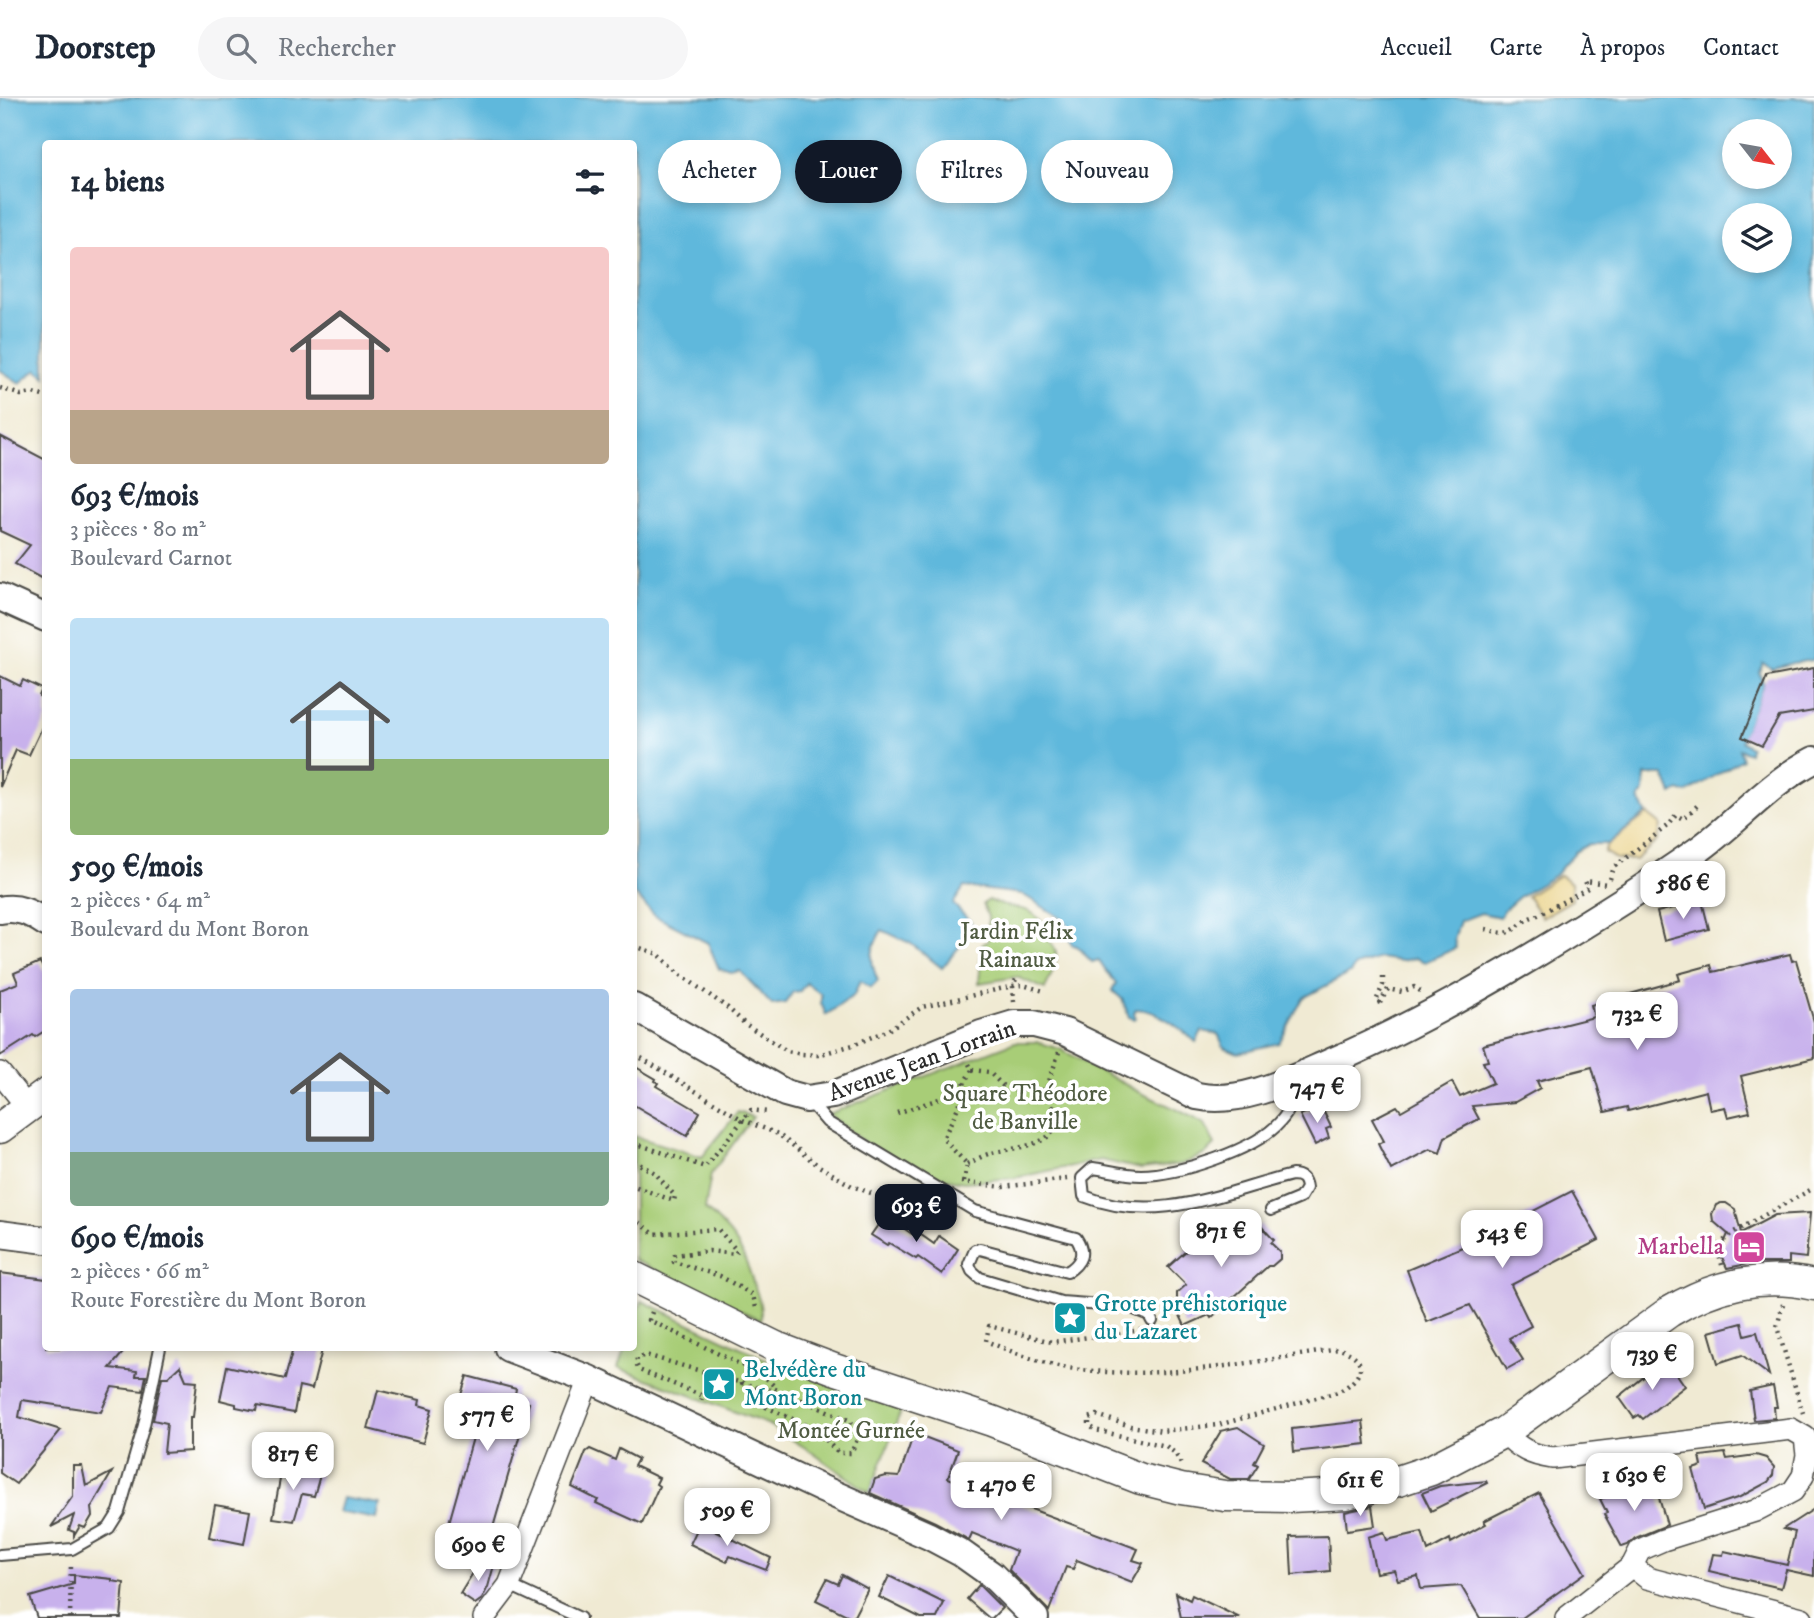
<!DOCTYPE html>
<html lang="fr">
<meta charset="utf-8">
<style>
:root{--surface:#fff;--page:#f6f6f7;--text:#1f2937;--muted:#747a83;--line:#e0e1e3;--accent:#111827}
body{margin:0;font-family:"IM FELL DW Pica",serif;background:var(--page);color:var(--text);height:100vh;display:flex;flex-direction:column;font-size:26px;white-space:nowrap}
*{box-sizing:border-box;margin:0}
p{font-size:23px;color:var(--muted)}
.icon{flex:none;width:38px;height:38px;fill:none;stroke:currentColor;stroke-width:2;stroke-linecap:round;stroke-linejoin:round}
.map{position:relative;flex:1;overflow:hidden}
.sheet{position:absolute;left:42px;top:42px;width:595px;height:1211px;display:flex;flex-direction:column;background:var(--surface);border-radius:7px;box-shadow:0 4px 10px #0003}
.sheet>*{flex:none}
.guide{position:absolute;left:658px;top:42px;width:665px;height:63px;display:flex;gap:14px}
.needle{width:46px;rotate:121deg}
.tools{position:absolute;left:1722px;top:21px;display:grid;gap:14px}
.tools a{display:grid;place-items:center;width:70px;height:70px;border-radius:50%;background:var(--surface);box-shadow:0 4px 10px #0003;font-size:35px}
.price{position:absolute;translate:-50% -60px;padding:0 16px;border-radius:14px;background:#fff;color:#222;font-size:23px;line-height:46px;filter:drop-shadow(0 2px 4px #0008)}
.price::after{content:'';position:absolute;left:50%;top:42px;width:21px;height:16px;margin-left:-10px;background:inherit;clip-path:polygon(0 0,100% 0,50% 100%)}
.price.on{background:var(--accent);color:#fff}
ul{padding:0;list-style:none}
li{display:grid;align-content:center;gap:14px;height:371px;padding:0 28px}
li span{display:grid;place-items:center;height:217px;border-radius:7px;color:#555}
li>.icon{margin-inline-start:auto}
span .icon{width:126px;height:126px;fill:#fffc;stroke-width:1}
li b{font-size:30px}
h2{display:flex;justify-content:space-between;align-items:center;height:84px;padding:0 28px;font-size:30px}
.tag{padding:0 24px;border-radius:32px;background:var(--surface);box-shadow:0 4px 10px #0003;font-size:24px;line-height:63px}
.tag.on{background:var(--accent);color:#fff}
header{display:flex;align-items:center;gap:42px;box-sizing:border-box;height:98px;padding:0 35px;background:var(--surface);border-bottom:2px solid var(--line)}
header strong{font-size:33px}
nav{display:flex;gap:38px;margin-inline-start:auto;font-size:24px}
.search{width:490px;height:63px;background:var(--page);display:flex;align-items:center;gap:18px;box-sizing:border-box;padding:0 24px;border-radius:38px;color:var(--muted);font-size:26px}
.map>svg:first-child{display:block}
.green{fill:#a8cd77;stroke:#6a7c51;stroke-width:2}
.sand{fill:#eeda9e;stroke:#8c8264;stroke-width:2}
.water{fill:#5fb8dc;stroke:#457284;stroke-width:2;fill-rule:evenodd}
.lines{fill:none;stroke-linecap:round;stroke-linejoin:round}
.ferry{stroke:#3d5c69;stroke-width:2;stroke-dasharray:9 7;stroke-linecap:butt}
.building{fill:#c8b1ec}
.service-casing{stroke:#494844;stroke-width:14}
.minor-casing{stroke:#494844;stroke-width:24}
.tertiary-casing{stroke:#494844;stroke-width:30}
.secondary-casing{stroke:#494844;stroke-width:33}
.path{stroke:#494844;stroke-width:4.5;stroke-dasharray:2 5;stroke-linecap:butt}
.service{stroke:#fff;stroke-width:10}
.minor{stroke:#fff;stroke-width:21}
.tertiary{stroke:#fff;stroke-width:26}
.secondary{stroke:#fff;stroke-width:30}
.labels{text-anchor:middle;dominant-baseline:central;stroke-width:7;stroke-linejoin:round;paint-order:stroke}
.park-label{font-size:24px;fill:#505c42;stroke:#fff}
.street-label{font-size:24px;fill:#2b2b2b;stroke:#fff}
.hotel-label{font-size:24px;fill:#b23c85;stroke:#fff;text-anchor:end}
.culture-label{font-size:24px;fill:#0d838f;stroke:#fff;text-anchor:start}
</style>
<header>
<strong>Doorstep</strong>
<div class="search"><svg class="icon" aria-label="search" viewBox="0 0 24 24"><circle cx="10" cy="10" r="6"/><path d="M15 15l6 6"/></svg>Rechercher</div>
<nav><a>Accueil</a><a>Carte</a><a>À propos</a><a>Contact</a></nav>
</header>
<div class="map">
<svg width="1814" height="1520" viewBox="0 0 1814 1520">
<rect width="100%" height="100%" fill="#fff"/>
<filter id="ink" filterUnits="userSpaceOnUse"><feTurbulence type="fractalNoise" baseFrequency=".0143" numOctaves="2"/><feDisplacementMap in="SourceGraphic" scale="14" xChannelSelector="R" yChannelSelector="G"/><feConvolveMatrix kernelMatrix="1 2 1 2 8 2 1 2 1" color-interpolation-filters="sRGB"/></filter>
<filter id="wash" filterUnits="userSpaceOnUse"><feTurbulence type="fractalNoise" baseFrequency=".00686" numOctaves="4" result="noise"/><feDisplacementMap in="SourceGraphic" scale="28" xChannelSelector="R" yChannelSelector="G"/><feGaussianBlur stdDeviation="1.57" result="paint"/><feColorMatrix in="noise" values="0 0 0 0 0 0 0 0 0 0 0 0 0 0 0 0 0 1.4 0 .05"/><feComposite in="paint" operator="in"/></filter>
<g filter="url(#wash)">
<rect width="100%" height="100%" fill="#f0ead3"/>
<g class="green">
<path d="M989 802C1017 816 1031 801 1049 836L1044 838C1047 843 1053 845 1055 851 1060 862 1049 881 1045 891L1017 879 979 885 982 847 988 843V819L983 806Z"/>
<polygon points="1015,944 1037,944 1060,951 1141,995 1178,1012 1205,1026 1215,1047 1206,1056 1182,1066 1141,1071 1101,1062 1014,1080 964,1084 921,1077 869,1048 828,1016"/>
<path d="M738 1014 753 1019 711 1076 705 1111C733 1135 742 1148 753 1184 758 1197 762 1208 761 1222L634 1162V1038L702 1059Z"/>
<polygon points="642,1203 782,1269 903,1307 870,1395 807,1351 767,1326 618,1270 625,1250 634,1250 634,1226"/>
</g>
<g class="sand">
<polygon points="1647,716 1661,727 1658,742 1635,762 1616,761 1604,754 1607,747"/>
<polygon points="1560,777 1571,785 1572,802 1542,819 1527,798"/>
</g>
<g class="water">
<path d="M0 0H1814V562L1792 565 1772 571 1763 565 1759 574 1764 587 1741 643 1750 649 1749 655 1739 651 1742 661 1687 695 1679 692 1672 696 1664 677H1645L1644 694 1639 701 1646 715 1608 746H1589L1575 754 1555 777 1519 799 1504 812 1500 819 1481 815 1460 823 1454 841 1456 850 1425 864 1415 860 1401 863 1379 860 1355 868 1350 875 1303 900 1279 945 1238 955 1224 949 1218 936 1202 933 1196 944C1180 930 1157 911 1136 911L1134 915 1136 920 1134 921 1129 919 1122 901 1112 892 1116 885 1098 862 1092 864 1077 848 1072 847 1066 833 1068 826 1064 822 1022 796 964 789 953 806 971 824 972 833 942 870 910 845 882 832C870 851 869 862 878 883L871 890 860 883 854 897 826 917 821 905V896L806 885 800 893 793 894 785 905 772 907 740 873 731 875 719 871 708 845 655 818 634 795V46H46L45 278 37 271 20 285 0 272ZM1734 33H1780V79H1734ZM1734 117H1780V163H1734Z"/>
<polygon points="342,1400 380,1406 377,1421 338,1414"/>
</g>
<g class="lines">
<polyline class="ferry" points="1789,0 1814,0"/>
</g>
<g id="blocks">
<g class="building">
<polygon points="0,338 46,362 46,483 15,466 30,447 0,433"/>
<polygon points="1814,570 1814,613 1779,619 1762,648 1742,639 1767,579"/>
<polygon points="0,578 20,588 23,582 42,591 39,598 46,602 46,621 29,657 16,652 0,689"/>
<polygon points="1702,803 1709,831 1664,843 1657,814"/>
<polygon points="1790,856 1792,863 1796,862 1814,924 1814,960 1741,978 1750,1014 1728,1019 1725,1009 1710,1012 1706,993 1628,1013 1627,1009 1605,1014 1592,969 1537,983 1540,990 1515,1004 1472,1008 1479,1021 1445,1039 1440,1055 1430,1051 1391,1072 1378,1046 1384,1043 1372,1021 1397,1008 1401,1013 1452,984 1460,999 1493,985 1483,964 1488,963 1483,947 1594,919 1591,907 1680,882 1678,876 1711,867 1713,874"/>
<polygon points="40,864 46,876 46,932 35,939 33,937 0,958 0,892 18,885 14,875"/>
<polygon points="634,968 656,981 655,983 658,985 656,988 700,1014 687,1038 634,1007"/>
<polygon points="1321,1008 1331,1029 1326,1031 1329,1040 1315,1047 1300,1017"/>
<polygon points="1572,1093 1599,1142 1511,1187 1531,1228 1509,1240 1523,1262 1507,1271 1470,1207 1427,1224 1407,1172 1467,1147"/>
<polygon points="1721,1105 1726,1105 1735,1111 1741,1135 1775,1117 1810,1115 1806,1160 1789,1158 1789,1165 1752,1165 1727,1170 1720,1155 1728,1136 1713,1123 1712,1116 1716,1107"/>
<polygon points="885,1117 912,1136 914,1132 934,1146 939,1138 958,1151 942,1176 918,1159 916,1161 889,1145 887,1147 871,1137"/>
<polygon points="1244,1120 1255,1132 1260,1127 1274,1142 1271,1145 1280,1154 1280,1161 1272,1168 1268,1168 1211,1220 1209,1217 1185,1228 1177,1211 1177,1195 1186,1187 1168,1169 1214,1128 1223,1136 1232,1127 1234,1129"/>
<polygon points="0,1175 46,1181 46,1250 127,1250 110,1270 137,1273 136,1278 146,1278 143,1293 112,1289 101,1314 22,1302 19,1319 61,1332 16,1386 0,1375"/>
<polygon points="1742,1225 1745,1237 1757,1234 1769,1277 1742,1257 1718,1265 1709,1234"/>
<polygon points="293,1250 312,1250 322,1252 312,1291 299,1288 294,1315 257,1308 256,1313 236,1309 236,1306 220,1302 227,1268 285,1281"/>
<polygon points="1669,1265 1685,1288 1643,1321 1639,1317 1634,1320 1619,1299 1645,1278 1647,1281"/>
<polygon points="180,1268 186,1282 197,1283 193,1319 190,1319 190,1353 164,1355 167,1325 153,1322 162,1279 168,1279"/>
<polygon points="467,1278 516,1291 514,1301 529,1305 490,1440 448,1428 478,1322 455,1316"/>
<polygon points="1773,1288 1777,1309 1774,1309 1775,1320 1754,1322 1750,1293"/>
<polygon points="378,1292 420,1302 419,1307 432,1311 423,1345 368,1331"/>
<polygon points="1363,1323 1366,1346 1294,1354 1292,1331"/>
<polygon points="1238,1329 1264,1346 1254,1365 1258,1367 1249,1381 1230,1381 1201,1366 1221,1333"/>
<polygon points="914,1335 958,1352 948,1380 1138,1451 1133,1462 1143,1465 1132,1484 1077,1462 1073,1471 1066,1469 1049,1513 1009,1472 1016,1453 972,1435 969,1442 935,1424 870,1395 875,1381 885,1378 899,1379"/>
<polygon points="590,1351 615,1362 619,1351 638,1361 634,1368 659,1380 656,1386 659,1388 642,1426 596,1405 598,1402 572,1389 586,1354"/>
<polygon points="1725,1355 1727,1361 1756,1357 1766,1360 1774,1369 1773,1377 1768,1384 1740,1399 1704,1411 1693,1371 1702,1368 1700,1358"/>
<polygon points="73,1368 82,1368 86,1388 112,1374 91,1410 92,1418 85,1430 80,1428 74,1438 74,1434 69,1432 74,1417 51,1429 73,1398"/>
<polygon points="282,1370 320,1377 314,1398 302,1396 294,1423 273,1420"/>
<polygon points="1486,1383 1487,1385 1431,1413 1422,1395 1440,1388"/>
<polygon points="1654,1383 1667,1427 1635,1440 1628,1447 1622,1449 1604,1416 1607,1415 1600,1401"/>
<polygon points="1539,1395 1585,1475 1522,1520 1480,1520 1461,1488 1421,1491 1418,1478 1398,1482 1394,1472 1376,1475 1368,1439 1384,1434 1387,1442 1422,1434 1428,1453 1450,1441 1451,1445 1486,1426 1484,1423"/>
<polygon points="215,1407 250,1413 244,1446 209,1439"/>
<polygon points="1372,1408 1375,1428 1347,1432 1345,1414"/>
<polygon points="1814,1411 1814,1478 1786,1472 1781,1490 1709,1473 1713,1456 1723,1457 1724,1453 1787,1467 1795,1434 1783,1431"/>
<polygon points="700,1425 771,1460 766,1472 730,1458 727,1464 690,1446"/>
<polygon points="1328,1438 1330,1473 1292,1477 1290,1439"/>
<polygon points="479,1465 494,1467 488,1489 482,1501 475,1506 460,1496"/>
<polygon points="74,1477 112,1481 112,1483 124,1485 121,1520 37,1520 30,1499 74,1486"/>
<polygon points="842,1477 868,1491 853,1520 816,1502 827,1481 838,1486"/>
<polygon points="889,1478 944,1505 937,1520 921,1520 879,1499"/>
<polygon points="979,1487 1002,1510 992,1520 989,1520 967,1501"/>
<polygon points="1176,1495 1190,1502 1192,1497 1240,1520 1181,1520"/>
</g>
</g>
</g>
<g filter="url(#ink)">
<use href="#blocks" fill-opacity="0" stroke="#494844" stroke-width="2"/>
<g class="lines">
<g class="service-casing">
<g id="service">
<path d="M809 1003 827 1024 975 1113 1076 1140C1086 1155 1081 1165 1067 1174L980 1151 975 1152 969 1166 972 1173 980 1180 1061 1204 1129 1209 1149 1217 1152 1223"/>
<path d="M1271 1112 1300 1100 1306 1090C1305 1081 1301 1077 1292 1077 1221 1095 1157 1127 1084 1098L1082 1080 1093 1070C1108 1072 1125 1077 1141 1077 1178 1077 1256 1052 1280 1024 1292 1011 1296 995 1301 980"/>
<polyline points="0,1457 72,1451 109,1430 119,1414 144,1327 160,1250"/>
<polyline points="509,1487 580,1520"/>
</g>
</g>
<g class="minor-casing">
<g id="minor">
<polyline points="0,975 28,1010"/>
<path d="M1504 1334C1519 1351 1531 1357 1553 1360L1791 1331 1805 1339 1807 1357 1803 1378 1793 1393 1755 1413 1663 1442 1640 1452 1632 1468 1566 1520"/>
<polyline points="1632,1468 1647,1480 1802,1520"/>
<polyline points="484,1520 509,1487 589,1281"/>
</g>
</g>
<g class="tertiary-casing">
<g id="tertiary">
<polyline points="0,499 46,520"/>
<path d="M0 812C18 808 31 815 46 825"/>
<path d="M634 909 785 995 807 1001 833 997 981 936 1014 926H1034L1065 934 1197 998C1239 1007 1286 984 1324 967 1397 936 1464 899 1531 859 1588 825 1643 791 1697 753 1738 724 1769 685 1814 662"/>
<polyline points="0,1136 46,1142"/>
<polyline points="508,1250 589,1281 820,1390 929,1438 961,1455 992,1477 1035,1520"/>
</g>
</g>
<g class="secondary-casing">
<g id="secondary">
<polyline points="0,1030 46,996"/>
<path d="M634 1179 776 1249 834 1271 992 1323 1141 1381 1181 1391 1225 1398 1290 1399 1347 1396 1398 1383 1431 1372 1504 1334 1669 1214C1714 1187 1761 1175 1814 1187"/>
</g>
</g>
<g class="path">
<polyline points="0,290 21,297 33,295 46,299"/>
<polyline points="1610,781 1614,769 1667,728 1676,717 1683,721 1699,706"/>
<path d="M1486 831C1491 832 1498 835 1504 835 1517 834 1523 820 1536 818L1588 790 1585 783 1607 786"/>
<polyline points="634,848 658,856 678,875 728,910 744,925 787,953 802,956 818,957 853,947 888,932 922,909 1013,888 1023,887 1044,893"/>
<polyline points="1014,904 1013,888 1017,879"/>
<polyline points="1380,905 1388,891 1402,894 1414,889 1422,894"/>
<polyline points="1380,905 1376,903 1383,887 1383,877"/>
<polyline points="641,960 743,1022 778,1036 819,1068 852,1088 901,1106 913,1107 926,1099"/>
<polyline points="972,972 989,974 1002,987 1013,993 1046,992 1059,954"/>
<polyline points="897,1015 960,994"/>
<polyline points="634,1045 705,1069 751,1012 768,1014"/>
<polyline points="634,1063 655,1075 675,1098 674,1103 634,1088"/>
<path d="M967 1066C975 1062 984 1057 992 1055 1010 1050 1048 1049 1056 1028 1060 1018 1050 1002 1046 992"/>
<polyline points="961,1084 1003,1089 1067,1081"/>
<polyline points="964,1084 967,1066 943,1041 960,1005 965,983 972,972 969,966"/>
<polyline points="634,1120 654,1136 718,1131 737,1153 735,1156 709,1153 675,1157 673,1161 674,1164 720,1178 753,1197 756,1210"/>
<polyline points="1722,1167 1717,1149 1732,1135 1814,1090"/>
<polyline points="1783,1206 1777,1229 1803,1315"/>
<polyline points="652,1214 649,1222 764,1278 773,1287 771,1291 766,1292 646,1257 637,1260 636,1266 639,1272 703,1298 701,1304"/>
<path d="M1141 1232 1052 1244 989 1228 986 1243C1012 1254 1040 1265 1068 1270 1159 1284 1249 1264 1339 1251 1372 1261 1362 1281 1338 1294L1218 1327 1162 1333 1130 1328 1097 1317 1089 1320V1327L1095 1332 1166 1348 1175 1355 1181 1366"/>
<polyline points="741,1284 766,1309 817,1332 838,1355 851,1355 859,1337 851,1323 773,1290"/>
<polyline points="70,1520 71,1465"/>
</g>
<use href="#service" class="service"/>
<use href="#minor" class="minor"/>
<use href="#tertiary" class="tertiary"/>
<use href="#secondary" class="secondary"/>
</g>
</g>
<defs>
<g id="hotel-square" transform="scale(1.75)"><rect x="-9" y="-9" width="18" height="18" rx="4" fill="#d1479c" stroke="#fff"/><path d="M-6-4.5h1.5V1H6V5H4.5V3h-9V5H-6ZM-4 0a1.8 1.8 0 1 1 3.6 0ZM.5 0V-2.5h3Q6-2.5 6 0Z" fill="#fff"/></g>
<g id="sight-square" transform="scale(1.75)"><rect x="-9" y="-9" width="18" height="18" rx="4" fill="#0f9aa8" stroke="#fff"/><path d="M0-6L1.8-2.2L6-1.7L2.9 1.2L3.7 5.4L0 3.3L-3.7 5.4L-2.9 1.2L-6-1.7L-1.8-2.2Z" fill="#fff"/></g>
</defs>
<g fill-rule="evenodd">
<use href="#hotel-square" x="1749" y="1149"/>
<use href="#sight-square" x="1070" y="1220"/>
<use href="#sight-square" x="719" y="1286"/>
</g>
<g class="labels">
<g class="park-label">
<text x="1017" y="834">Jardin Félix<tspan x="1017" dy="28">Rainaux</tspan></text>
<text x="1025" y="996">Square Théodore<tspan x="1025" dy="28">de Banville</tspan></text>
<text x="851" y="1333">Montée Gurnée</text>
</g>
<g class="street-label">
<text transform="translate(922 963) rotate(-20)">Avenue Jean Lorrain</text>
</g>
<g class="hotel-label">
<text x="1724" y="1149">Marbella</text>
</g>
<g class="culture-label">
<text x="1094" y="1206">Grotte préhistorique<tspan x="1094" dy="28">du Lazaret</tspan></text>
<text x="744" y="1272">Belvédère du<tspan x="744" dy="28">Mont Boron</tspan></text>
</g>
</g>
</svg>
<div class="tools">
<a><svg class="needle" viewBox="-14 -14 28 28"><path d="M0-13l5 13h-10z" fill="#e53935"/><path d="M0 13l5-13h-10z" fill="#747a83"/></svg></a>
<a><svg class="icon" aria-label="layers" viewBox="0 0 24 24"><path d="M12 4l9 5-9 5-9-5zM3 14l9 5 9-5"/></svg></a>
</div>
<b class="price" style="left:1683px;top:823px">586 €</b>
<b class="price" style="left:1637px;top:954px">732 €</b>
<b class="price" style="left:1317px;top:1027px">747 €</b>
<b class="price on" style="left:916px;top:1146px">693 €</b>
<b class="price" style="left:1221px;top:1171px">871 €</b>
<b class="price" style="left:1502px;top:1172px">543 €</b>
<b class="price" style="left:1652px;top:1294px">739 €</b>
<b class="price" style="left:487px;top:1355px">577 €</b>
<b class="price" style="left:293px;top:1394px">817 €</b>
<b class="price" style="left:1634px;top:1415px">1 630 €</b>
<b class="price" style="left:1360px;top:1420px">611 €</b>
<b class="price" style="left:1001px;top:1424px">1 470 €</b>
<b class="price" style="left:727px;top:1450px">509 €</b>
<b class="price" style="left:478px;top:1485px">690 €</b>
<div class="guide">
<a class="tag">Acheter</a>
<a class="tag on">Louer</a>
<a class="tag">Filtres</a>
<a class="tag">Nouveau</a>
</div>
<section class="sheet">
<h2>14 biens<svg class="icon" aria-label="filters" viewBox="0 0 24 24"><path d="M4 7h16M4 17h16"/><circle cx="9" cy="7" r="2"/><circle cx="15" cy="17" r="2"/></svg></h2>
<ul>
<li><span style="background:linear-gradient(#f6c9c9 75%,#b9a48a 0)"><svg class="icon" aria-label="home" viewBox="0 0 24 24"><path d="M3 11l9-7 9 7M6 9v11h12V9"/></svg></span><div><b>693 €/mois</b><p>3 pièces · 80 m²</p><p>Boulevard Carnot</p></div></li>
<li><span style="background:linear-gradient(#bfe0f5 65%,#8fb573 0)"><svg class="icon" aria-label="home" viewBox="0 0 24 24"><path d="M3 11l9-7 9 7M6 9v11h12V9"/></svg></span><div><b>509 €/mois</b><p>2 pièces · 64 m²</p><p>Boulevard du Mont Boron</p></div></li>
<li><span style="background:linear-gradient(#a9c7e8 75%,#7fa58c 0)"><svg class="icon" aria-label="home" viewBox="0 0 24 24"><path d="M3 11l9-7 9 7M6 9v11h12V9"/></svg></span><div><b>690 €/mois</b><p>2 pièces · 66 m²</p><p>Route Forestière du Mont Boron</p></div></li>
</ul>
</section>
</div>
